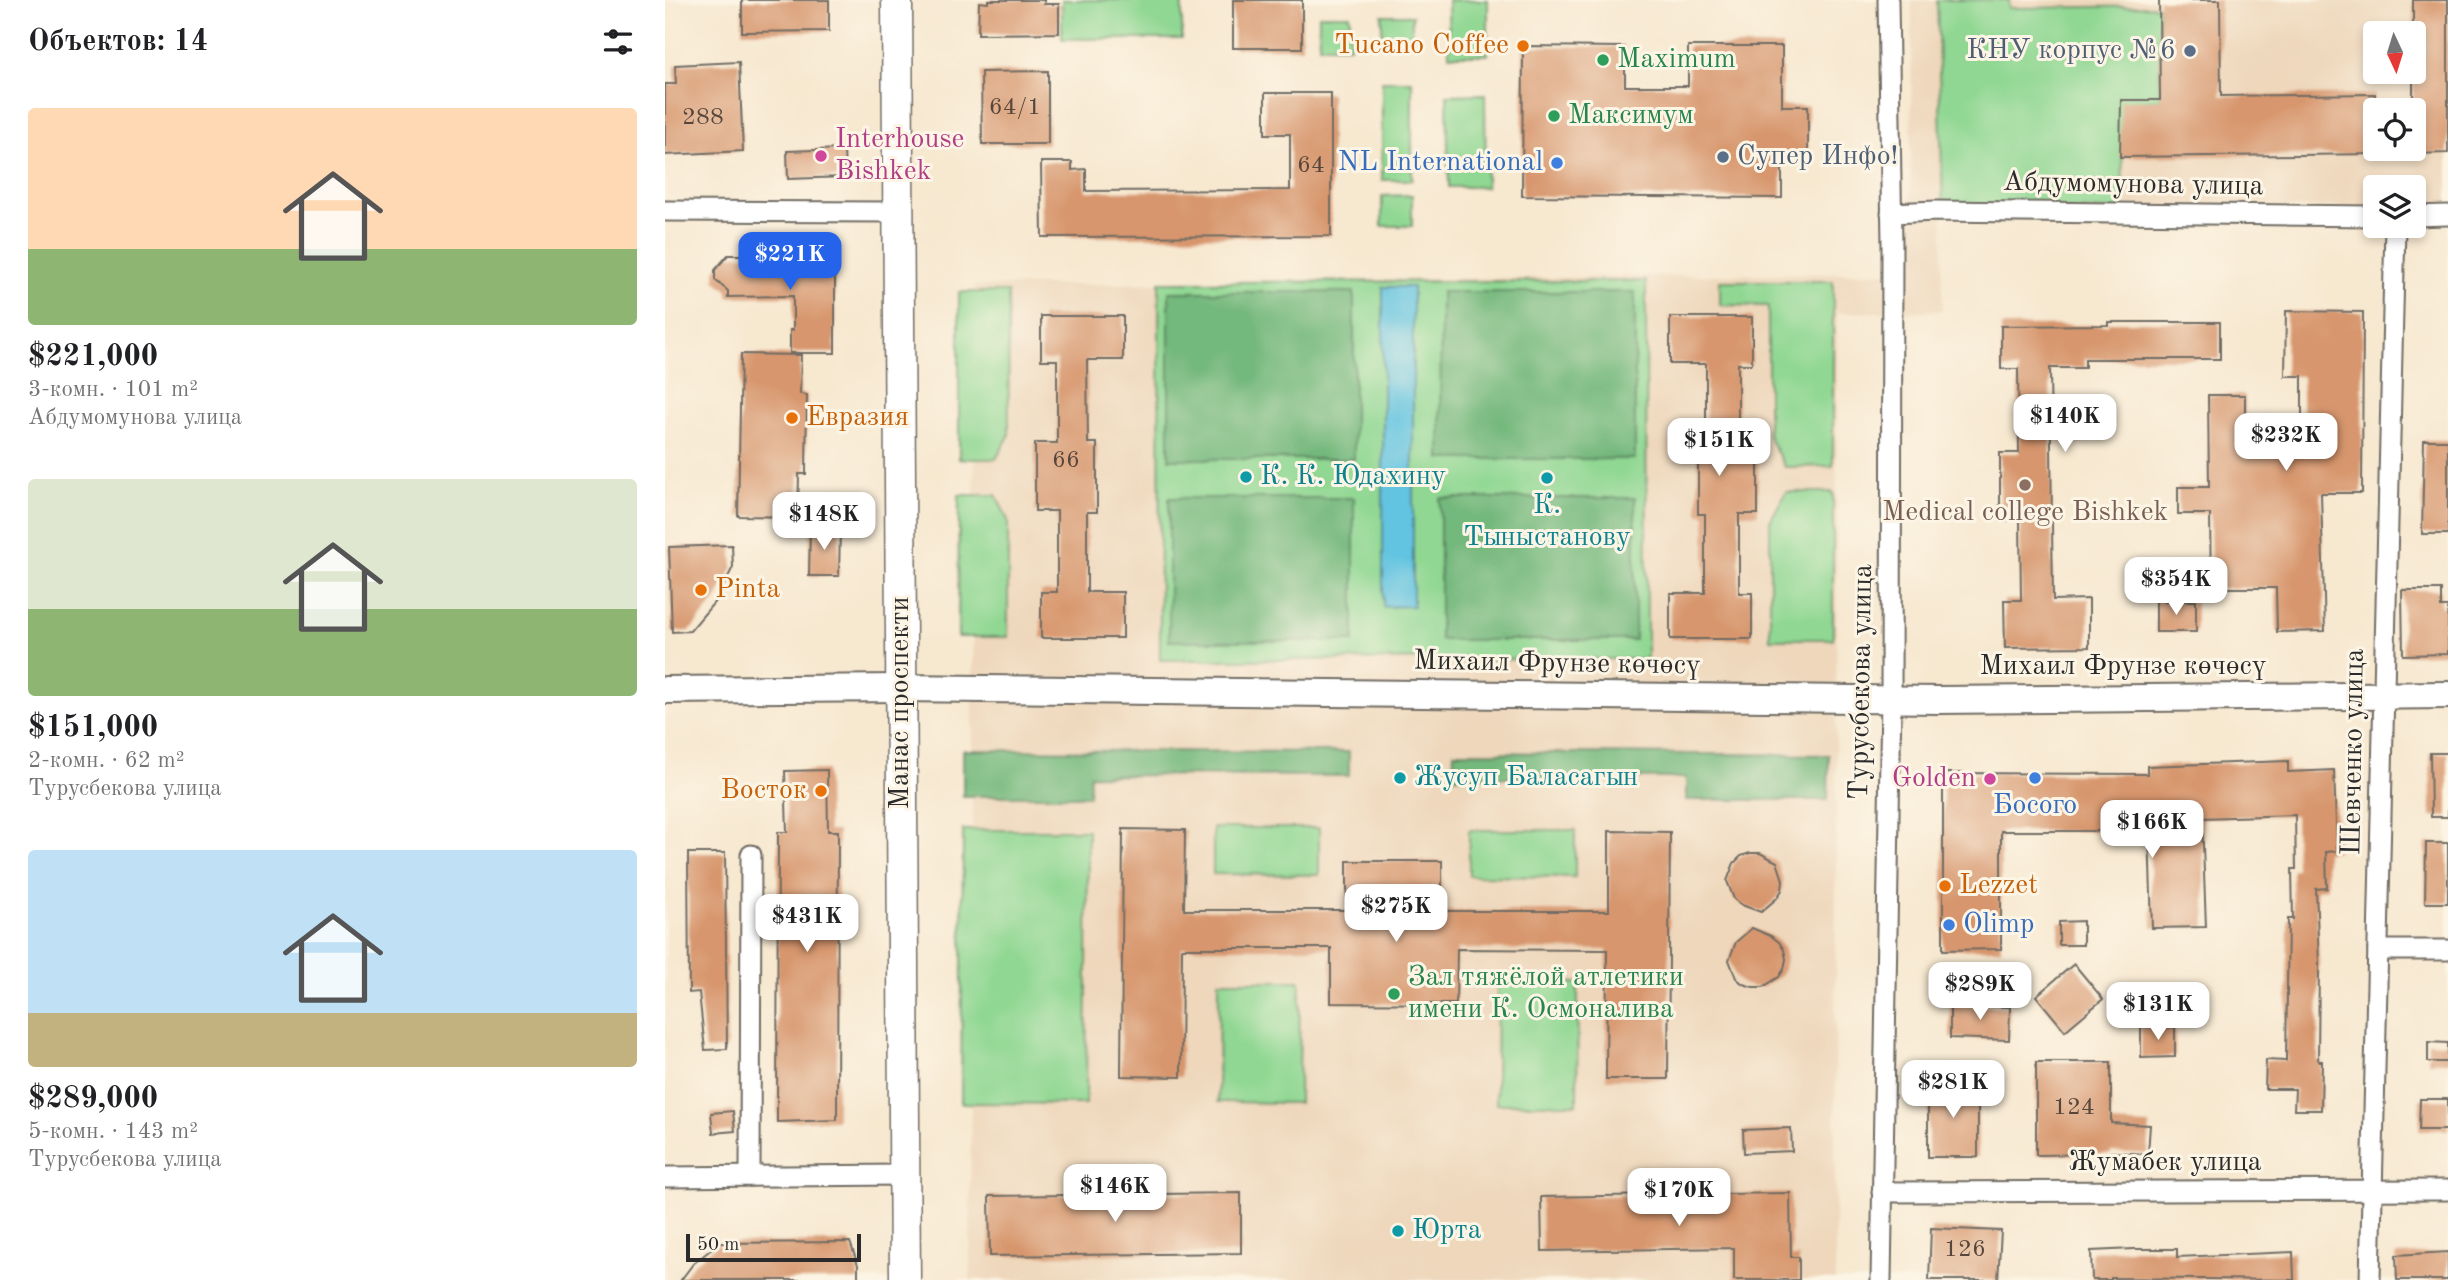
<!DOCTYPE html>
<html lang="ru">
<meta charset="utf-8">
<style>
:root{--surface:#fff;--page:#f2f2f2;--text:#202124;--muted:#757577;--accent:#2563eb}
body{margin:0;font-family:"Old Standard TT",serif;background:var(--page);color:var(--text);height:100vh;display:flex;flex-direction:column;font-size:26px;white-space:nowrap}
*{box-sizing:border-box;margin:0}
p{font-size:23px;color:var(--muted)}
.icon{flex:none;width:38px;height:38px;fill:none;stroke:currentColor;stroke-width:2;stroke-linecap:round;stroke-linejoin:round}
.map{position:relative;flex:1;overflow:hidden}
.panel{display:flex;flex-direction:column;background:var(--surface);width:665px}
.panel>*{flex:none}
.needle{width:46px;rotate:176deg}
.buttons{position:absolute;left:1698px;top:21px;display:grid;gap:14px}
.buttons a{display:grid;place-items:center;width:63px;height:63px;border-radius:7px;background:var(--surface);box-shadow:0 4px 10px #0003;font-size:35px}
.scale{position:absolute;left:21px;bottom:18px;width:175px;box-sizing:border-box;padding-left:7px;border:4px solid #2b2b2b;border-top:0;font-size:19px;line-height:24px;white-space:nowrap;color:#2b2b2b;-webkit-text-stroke:5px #fcf5e5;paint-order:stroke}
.price{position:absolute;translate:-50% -60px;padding:0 16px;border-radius:14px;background:#fff;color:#222;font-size:23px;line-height:46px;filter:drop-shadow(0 2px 4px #0008)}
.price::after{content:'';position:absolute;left:50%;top:42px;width:21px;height:16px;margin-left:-10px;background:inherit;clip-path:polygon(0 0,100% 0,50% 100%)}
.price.current{background:var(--accent);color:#fff}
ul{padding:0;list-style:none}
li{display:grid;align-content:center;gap:14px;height:371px;padding:0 28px}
li span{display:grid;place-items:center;height:217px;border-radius:7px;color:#555}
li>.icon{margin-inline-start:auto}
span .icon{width:126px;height:126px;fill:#fffc;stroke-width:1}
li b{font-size:30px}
h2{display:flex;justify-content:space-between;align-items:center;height:84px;padding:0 28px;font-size:30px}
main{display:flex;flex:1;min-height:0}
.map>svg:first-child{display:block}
.built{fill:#eed7bb;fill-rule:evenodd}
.green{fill:#8fd792;stroke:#5d815e;stroke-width:2}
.forest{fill:#73b87c;stroke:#4f7254;stroke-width:2}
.water{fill:#63c4e1;stroke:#477886;stroke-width:2}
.building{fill:#d7966d}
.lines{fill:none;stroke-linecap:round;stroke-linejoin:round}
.minor-casing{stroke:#726d65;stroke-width:23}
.secondary-casing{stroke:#726d65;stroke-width:30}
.primary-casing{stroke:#726d65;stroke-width:33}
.minor{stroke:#fff;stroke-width:19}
.secondary{stroke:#fff;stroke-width:26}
.primary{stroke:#fff;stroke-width:30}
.food-dot{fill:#e8710a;stroke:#fcf5e5;stroke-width:2.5}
.service-dot{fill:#5c6f8a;stroke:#fcf5e5;stroke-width:2.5}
.leisure-dot{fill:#2e9e5b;stroke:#fcf5e5;stroke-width:2.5}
.hotel-dot{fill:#d1479c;stroke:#fcf5e5;stroke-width:2.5}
.shop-dot{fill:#3f7fe0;stroke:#fcf5e5;stroke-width:2.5}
.culture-dot{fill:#0f9aa8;stroke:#fcf5e5;stroke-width:2.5}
.education-dot{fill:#8d6e63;stroke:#fcf5e5;stroke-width:2.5}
.labels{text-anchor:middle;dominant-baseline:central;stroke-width:6;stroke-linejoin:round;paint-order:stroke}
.number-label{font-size:24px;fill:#56463c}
.food-label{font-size:28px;fill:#c56008;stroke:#fcf5e5;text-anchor:start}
.service-label{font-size:28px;fill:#4e5e75;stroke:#fcf5e5;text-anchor:end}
.leisure-label{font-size:28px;fill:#27864d;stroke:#fcf5e5;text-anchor:start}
.hotel-label{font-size:28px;fill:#b23c85;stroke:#fcf5e5;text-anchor:start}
.shop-label{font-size:28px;fill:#366cbe;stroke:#fcf5e5;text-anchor:end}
.street-label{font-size:28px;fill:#2b2b2b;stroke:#fcf5e5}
.culture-label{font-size:28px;fill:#0d838f;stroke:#fcf5e5;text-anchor:start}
.education-label{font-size:28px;fill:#785e54;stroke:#fcf5e5}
</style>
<main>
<section class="panel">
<h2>Объектов: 14<svg class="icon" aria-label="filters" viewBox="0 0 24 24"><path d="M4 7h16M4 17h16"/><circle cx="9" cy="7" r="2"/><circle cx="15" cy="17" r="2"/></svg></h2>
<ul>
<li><span style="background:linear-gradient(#ffd9b3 65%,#8fb573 0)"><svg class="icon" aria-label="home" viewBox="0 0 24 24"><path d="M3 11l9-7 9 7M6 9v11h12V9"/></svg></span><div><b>$221,000</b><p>3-комн. · 101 m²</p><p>Абдумомунова улица</p></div></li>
<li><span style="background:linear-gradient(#dfe7d0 60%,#8fb573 0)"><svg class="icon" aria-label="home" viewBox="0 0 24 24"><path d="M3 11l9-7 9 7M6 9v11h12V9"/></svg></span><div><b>$151,000</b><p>2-комн. · 62 m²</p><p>Турусбекова улица</p></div></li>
<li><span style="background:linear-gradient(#bfe0f5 75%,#c2b280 0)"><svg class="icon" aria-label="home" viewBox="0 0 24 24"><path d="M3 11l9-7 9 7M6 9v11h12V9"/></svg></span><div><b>$289,000</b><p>5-комн. · 143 m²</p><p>Турусбекова улица</p></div></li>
</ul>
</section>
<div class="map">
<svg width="1783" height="1280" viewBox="0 0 1783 1280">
<rect width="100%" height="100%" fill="#fcf5e5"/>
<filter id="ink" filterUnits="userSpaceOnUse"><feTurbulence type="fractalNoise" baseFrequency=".0143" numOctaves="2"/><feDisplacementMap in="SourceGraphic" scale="14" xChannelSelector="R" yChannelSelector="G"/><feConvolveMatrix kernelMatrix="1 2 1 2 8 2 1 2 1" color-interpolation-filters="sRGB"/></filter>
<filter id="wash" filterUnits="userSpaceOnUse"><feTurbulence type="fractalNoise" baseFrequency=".00686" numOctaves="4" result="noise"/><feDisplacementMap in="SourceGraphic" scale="28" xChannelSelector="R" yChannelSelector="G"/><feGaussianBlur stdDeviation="1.57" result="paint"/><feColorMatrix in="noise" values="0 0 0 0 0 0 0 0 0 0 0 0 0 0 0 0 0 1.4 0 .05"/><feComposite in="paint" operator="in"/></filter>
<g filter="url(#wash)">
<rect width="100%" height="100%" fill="#f7e8d0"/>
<path class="built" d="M1247 0H1783V206H1748V187H1710V207L1278 209 1277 311 1172 313 1170 1280H305L310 286 1245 272ZM1710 33H1748V72H1710ZM1710 110H1748V149H1710Z"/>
<g class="green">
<rect x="397" y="0" width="120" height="39"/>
<polygon points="783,0 823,0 823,55 784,55"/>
<polygon points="1272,0 1344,0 1344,8 1494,6 1495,100 1457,101 1458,210 1278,209"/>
<rect x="654" y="15" width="31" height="31"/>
<polygon points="717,15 747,15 747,45 717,46"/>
<rect x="717" y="81" width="30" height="99"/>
<polygon points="820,94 821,187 784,187 782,95"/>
<polygon points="747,195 747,226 717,226 717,196"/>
<polygon points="981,281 982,659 495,660 494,282"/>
<polygon points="1055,281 1168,281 1168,466 1120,467 1103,436 1103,306 1055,305"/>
<polygon points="294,292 343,292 344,436 331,459 294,459"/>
<polygon points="1121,492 1168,492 1168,639 1105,639 1105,521"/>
<polygon points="294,495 331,495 343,520 343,637 293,637"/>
<polygon points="548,828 654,828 654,875 548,874"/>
<polygon points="298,830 423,830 421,1104 296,1103"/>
<polygon points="804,830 910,830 910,877 804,876"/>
<polygon points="554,981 635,981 634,1103 553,1102"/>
<polygon points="832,982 913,983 912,1104 831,1104"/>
</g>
<g class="forest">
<rect x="504" y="292" width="185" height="167"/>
<polygon points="776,292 970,292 970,459 775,459"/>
<rect x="504" y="498" width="185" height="143"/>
<rect x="775" y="498" width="195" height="142"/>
<polygon points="298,750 684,752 684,776 425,775 424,796 298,796"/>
<polygon points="789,752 1164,755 1163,800 1021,800 1021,778 788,777"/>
</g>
<polygon class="water" points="718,287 748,287 748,606 718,607"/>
<g id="blocks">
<g class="building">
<polygon points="77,0 164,0 164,31 77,32"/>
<polygon points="323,0 379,0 379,4 394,4 394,33 313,34 314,2 323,3"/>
<rect x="568" y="0" width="69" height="48"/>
<polygon points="1494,0 1555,0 1556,96 1710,94 1710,154 1455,157 1456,100 1495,100"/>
<polygon points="1748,0 1783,0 1783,153 1748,154"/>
<polygon points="858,46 960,47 960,86 1023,86 1023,46 1117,46 1117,106 1143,106 1143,156 1117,156 1117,198 857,196"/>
<polygon points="74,62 78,151 0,155 0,84 11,84 10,65"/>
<polygon points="383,71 383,144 317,144 316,72"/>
<polygon points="600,93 666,93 666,236 377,237 376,162 407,162 407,170 421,169 421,191 625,190 625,134 600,134"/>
<polygon points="179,149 180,177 123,179 122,151"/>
<polygon points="63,255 170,255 170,353 125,353 125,330 128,330 128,296 63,297 63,291 50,280 50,270"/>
<polygon points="1621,311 1698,312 1697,493 1656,493 1660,631 1612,632 1611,588 1546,588 1545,514 1513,514 1513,487 1544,487 1543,395 1580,395 1580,438 1637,439 1637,376 1620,376"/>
<polygon points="376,316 458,316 458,360 422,360 423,443 432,443 432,512 422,512 422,592 458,592 458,638 376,638 376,592 392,592 392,511 370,511 370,443 392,443 392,360 376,360"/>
<polygon points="1005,317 1087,317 1087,364 1073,364 1073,443 1093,443 1093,514 1074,514 1074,593 1087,593 1087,639 1005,639 1005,593 1040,593 1040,514 1033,514 1033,443 1041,443 1041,364 1005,364"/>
<polygon points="1443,322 1555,322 1555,359 1420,359 1420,368 1385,368 1388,600 1424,599 1424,647 1340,648 1339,600 1356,600 1355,521 1335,521 1335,453 1354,453 1353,369 1336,369 1336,326 1443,325"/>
<polygon points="76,354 136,355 135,394 142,395 141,474 134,474 133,517 73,516"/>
<polygon points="1759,440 1783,440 1783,534 1757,534"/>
<polygon points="145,527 175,528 174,576 144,576"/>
<polygon points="67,545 68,567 52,599 25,631 7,632 4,547"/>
<polygon points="1737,590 1776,590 1776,607 1783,607 1783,654 1738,655"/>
<rect x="1491" y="601" width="40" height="31"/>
<polygon points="1765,753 1783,753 1783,817 1766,817"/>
<polygon points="1623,761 1623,772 1669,770 1672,851 1661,852 1662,888 1651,889 1654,964 1653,1061 1657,1061 1656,1110 1629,1110 1630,1089 1600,1089 1601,1060 1621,1061 1623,919 1628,919 1627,869 1631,869 1630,815 1537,818 1541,927 1487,928 1484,831 1336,831 1336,949 1278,950 1278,773 1482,774 1482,766"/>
<polygon points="162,770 163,831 173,831 172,1120 112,1122 113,832 122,832 120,771"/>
<polygon points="458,829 520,830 519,910 682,910 682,861 777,861 777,911 944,911 944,831 1005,832 1003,1079 941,1079 942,950 792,949 791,1004 666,1003 666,948 517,948 516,1077 456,1076"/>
<polygon points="1761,843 1783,843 1783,903 1760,903"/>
<polygon points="23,853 60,853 62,1049 40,1050 34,992 24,993"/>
<polygon points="1085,853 1095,853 1112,862 1118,880 1117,890 1112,898 1096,912 1077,905 1069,899 1062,881 1069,863 1076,856"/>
<polygon points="1418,921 1418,945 1394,945 1394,922"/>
<polygon points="1087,928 1106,936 1114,942 1119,950 1121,959 1119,969 1114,977 1098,987 1088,987 1078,984 1071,978 1064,960 1071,942"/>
<polygon points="1409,964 1438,999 1400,1031 1371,996"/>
<polygon points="1285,1005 1345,1007 1344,1040 1285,1038"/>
<polygon points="1476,1027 1510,1027 1510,1057 1476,1058"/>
<polygon points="1763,1042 1783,1043 1783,1062 1763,1062"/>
<polygon points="1371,1062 1446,1062 1446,1123 1485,1125 1483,1154 1446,1152 1446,1154 1371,1155"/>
<rect x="1263" y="1084" width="50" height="73"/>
<polygon points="1755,1099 1783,1099 1783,1130 1754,1130"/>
<polygon points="68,1111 70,1131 48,1133 46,1113"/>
<polygon points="1126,1128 1127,1151 1079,1153 1078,1130"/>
<polygon points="576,1193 576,1253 325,1256 324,1196"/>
<polygon points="1125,1193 1126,1257 1134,1257 1134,1280 1069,1280 1069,1248 877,1251 876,1197"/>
<polygon points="1266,1228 1336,1231 1333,1280 1264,1280"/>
<polygon points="185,1242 193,1265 193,1280 16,1280 28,1264 54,1243"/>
<polygon points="1469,1249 1512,1249 1512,1257 1628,1252 1629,1280 1446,1278 1446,1280 1427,1280 1426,1251"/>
<polygon points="1783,1252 1783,1280 1732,1280 1731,1255"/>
</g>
</g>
</g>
<g filter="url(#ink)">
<use href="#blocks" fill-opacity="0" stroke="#726d65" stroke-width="2"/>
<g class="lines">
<g class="minor-casing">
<g id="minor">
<polyline points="0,211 233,212"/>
<polyline points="1226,213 1271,211 1710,216"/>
<polyline points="1748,216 1783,215"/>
<polyline points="1713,950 1783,950"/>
<polyline points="85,1176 86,855"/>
<polyline points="0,1177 239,1175"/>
<polyline points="1217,1192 1783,1190"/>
<polyline points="1216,1280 1226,699 1227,244 1223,0"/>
<polyline points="1705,1280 1730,226"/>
</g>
</g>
<g class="secondary-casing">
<polyline id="secondary" points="0,690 235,688 1274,700 1783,695"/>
</g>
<g class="primary-casing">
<polyline id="primary" points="232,0 240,1280"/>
</g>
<use href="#minor" class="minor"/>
<use href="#secondary" class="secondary"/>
<use href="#primary" class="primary"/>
</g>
</g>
<g class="food-dot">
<circle cx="858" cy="46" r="7"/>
<circle cx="127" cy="418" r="7"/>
<circle cx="36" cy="590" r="7"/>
<circle cx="156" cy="791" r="7"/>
<circle cx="1280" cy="886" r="7"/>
</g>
<g class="service-dot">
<circle cx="1525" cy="51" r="7"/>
<circle cx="1058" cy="157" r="7"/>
</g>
<g class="leisure-dot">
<circle cx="938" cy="60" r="7"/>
<circle cx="889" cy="116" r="7"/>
<circle cx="729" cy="994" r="7"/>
</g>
<g class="hotel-dot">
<circle cx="156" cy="156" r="7"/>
<circle cx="1325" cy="779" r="7"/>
</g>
<g class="shop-dot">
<circle cx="892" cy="163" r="7"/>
<circle cx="1370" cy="778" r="7"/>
<circle cx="1284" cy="925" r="7"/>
</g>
<g class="culture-dot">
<circle cx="581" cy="477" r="7"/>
<circle cx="882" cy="478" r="7"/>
<circle cx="735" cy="778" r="7"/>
<circle cx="733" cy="1231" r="7"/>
</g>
<circle class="education-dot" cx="1360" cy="485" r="7"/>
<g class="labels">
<g class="number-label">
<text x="350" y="108">64/1</text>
<text x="38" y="118">288</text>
<text x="646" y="166">64</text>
<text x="401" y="461">66</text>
<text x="1409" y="1108">124</text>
<text x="1300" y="1250">126</text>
</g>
<g class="food-label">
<text x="844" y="46" text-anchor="end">Tucano Coffee</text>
<text x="141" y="418">Евразия</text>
<text x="50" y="590">Pinta</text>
<text x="142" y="791" text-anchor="end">Восток</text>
<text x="1294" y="886">Lezzet</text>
</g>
<g class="service-label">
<text x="1511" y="51">КНУ корпус №6</text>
<text x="1072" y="157" text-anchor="start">Супер Инфо!</text>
</g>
<g class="leisure-label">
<text x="952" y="60">Maximum</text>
<text x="903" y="116">Максимум</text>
<text x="743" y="978">Зал тяжёлой атлетики<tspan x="743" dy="32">имени К. Осмоналива</tspan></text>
</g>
<g class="hotel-label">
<text x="170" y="140">Interhouse<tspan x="170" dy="32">Bishkek</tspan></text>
<text x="1311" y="779" text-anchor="end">Golden</text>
</g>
<g class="shop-label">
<text x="878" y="163">NL International</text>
<text x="1370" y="806" text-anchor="middle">Босого</text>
<text x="1298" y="925" text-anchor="start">Olimp</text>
</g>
<g class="street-label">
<text transform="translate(1468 185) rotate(1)">Абдумомунова улица</text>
<text transform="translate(892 664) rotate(1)">Михаил Фрунзе көчөсү</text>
<text x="1458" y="667">Михаил Фрунзе көчөсү</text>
<text transform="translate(1197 682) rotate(-89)">Турусбекова улица</text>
<text transform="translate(236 703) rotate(-90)">Манас проспекти</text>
<text transform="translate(1689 752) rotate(-89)">Шевченко улица</text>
<text x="1500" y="1163">Жумабек улица</text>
</g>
<g class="culture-label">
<text x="595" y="477">К. К. Юдахину</text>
<text x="882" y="506" text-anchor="middle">К.<tspan x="882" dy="32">Тыныстанову</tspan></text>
<text x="749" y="778">Жусуп Баласагын</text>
<text x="747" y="1231">Юрта</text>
</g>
<g class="education-label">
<text x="1360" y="513">Medical college Bishkek</text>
</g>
</g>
</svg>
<div class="buttons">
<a><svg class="needle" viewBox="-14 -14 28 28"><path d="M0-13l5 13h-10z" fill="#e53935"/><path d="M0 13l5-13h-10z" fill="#757577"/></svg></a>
<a><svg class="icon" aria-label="locate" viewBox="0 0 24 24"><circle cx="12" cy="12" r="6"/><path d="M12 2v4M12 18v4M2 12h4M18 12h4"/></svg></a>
<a><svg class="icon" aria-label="layers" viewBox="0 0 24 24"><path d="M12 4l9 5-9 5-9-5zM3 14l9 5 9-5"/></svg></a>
</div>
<div class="scale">50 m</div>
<b class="price current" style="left:125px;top:292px">$221K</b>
<b class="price" style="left:1400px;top:454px">$140K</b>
<b class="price" style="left:1621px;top:473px">$232K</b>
<b class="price" style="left:1054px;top:478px">$151K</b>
<b class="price" style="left:159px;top:552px">$148K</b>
<b class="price" style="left:1511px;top:617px">$354K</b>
<b class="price" style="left:1487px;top:860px">$166K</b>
<b class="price" style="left:731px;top:944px">$275K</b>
<b class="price" style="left:142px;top:954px">$431K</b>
<b class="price" style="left:1315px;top:1022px">$289K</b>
<b class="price" style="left:1493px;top:1042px">$131K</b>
<b class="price" style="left:1288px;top:1120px">$281K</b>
<b class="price" style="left:450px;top:1224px">$146K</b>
<b class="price" style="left:1014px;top:1228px">$170K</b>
</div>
</main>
